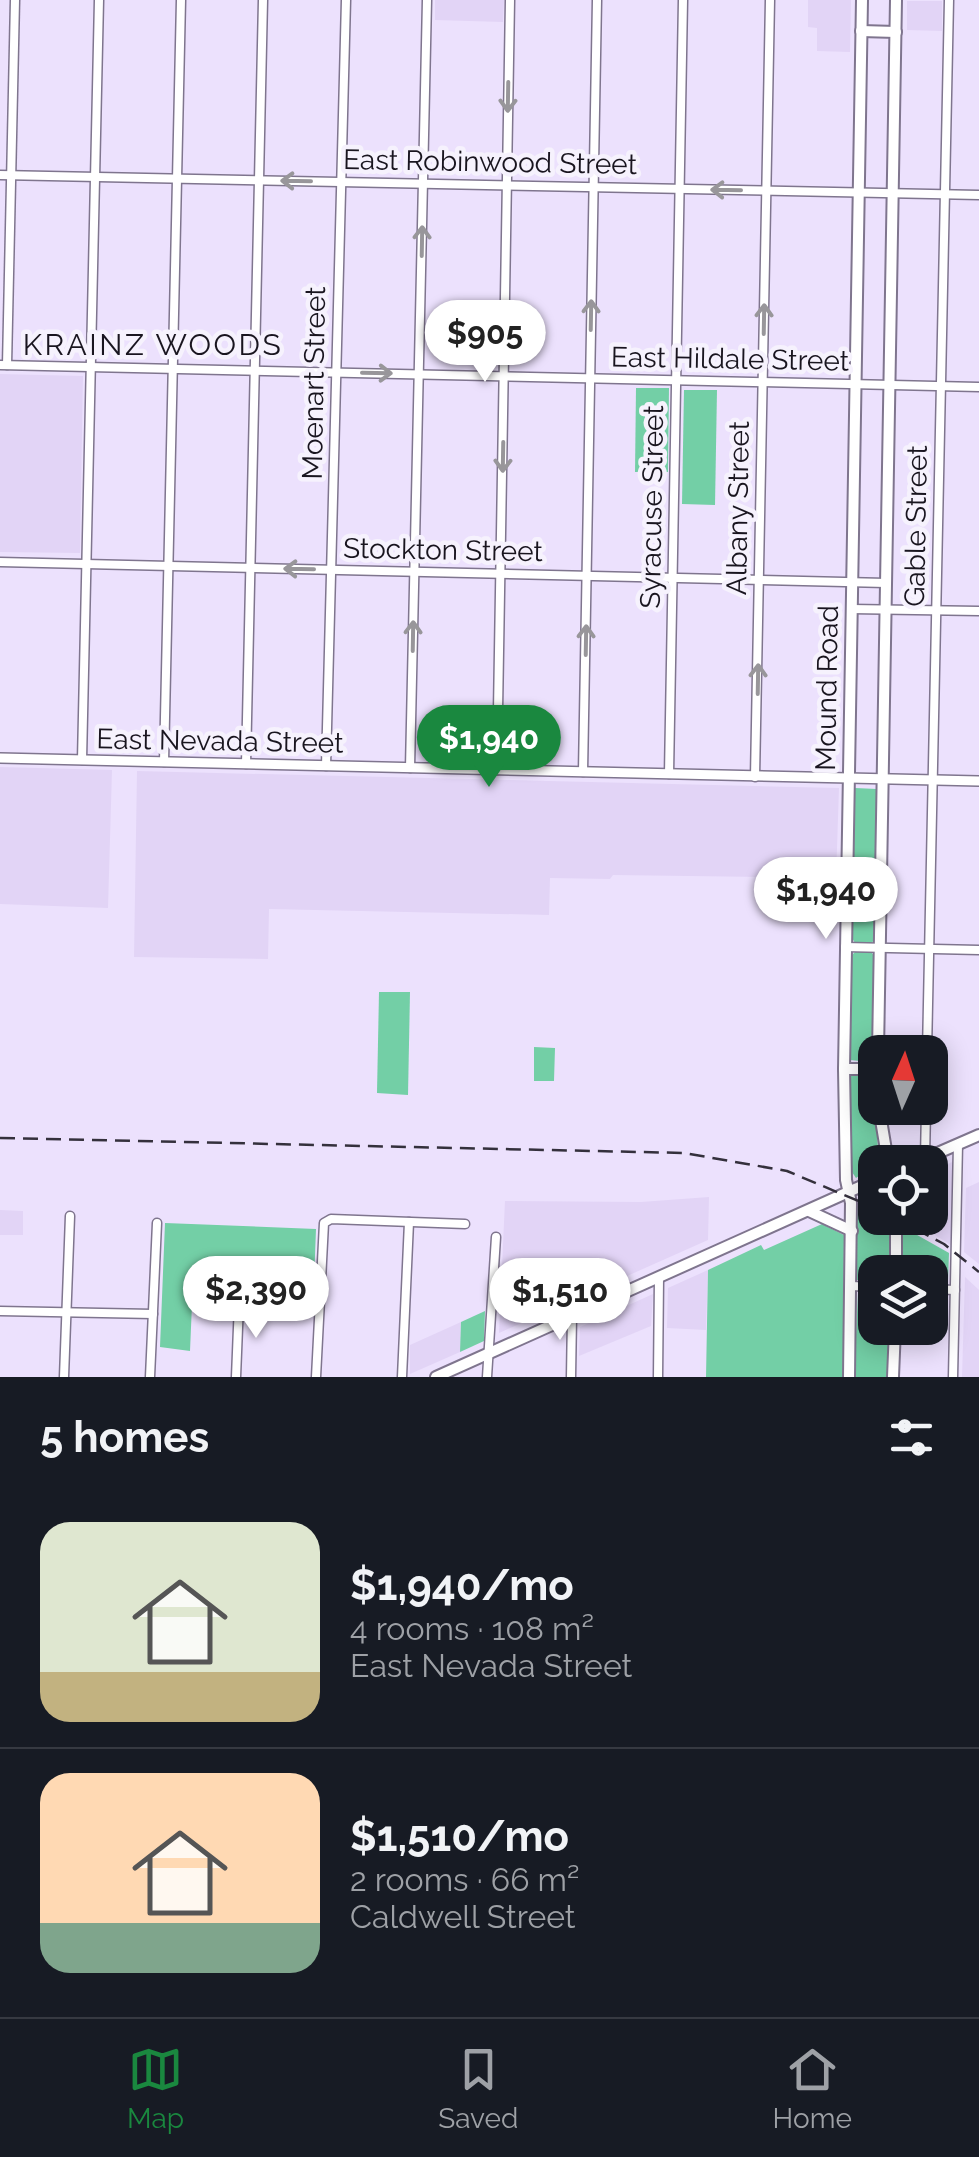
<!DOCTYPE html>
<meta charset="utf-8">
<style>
:root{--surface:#171b24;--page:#20242c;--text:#f1f3f6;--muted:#9ea1a6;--line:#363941;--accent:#1a883f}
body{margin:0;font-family:Raleway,sans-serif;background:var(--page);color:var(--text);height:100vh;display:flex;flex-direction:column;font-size:38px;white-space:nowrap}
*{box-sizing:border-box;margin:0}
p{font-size:32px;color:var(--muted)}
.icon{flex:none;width:55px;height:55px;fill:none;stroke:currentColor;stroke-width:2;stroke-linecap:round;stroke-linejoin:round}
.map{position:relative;height:1377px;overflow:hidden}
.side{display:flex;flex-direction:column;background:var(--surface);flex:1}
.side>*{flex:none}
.needle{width:65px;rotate:3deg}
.buttons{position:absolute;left:858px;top:1035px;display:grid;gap:20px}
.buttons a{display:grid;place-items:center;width:90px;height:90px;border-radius:20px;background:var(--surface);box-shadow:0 5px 25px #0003;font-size:50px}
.price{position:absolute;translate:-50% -85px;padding:0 22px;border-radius:35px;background:#fff;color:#222;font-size:32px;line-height:65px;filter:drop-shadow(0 2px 5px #0008)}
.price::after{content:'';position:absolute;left:50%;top:60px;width:30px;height:22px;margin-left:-15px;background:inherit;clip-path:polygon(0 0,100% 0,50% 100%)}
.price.active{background:var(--accent);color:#fff}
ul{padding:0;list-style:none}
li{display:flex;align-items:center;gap:30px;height:250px;padding:0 40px}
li+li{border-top:2px solid var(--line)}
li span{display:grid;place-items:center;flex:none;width:280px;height:200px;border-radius:30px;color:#555}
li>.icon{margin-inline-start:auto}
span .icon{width:120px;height:120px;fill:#fffc;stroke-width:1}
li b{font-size:42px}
h2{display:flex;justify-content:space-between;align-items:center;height:120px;padding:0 40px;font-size:42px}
.tab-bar{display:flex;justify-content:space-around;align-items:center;height:140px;border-top:2px solid var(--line);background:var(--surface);font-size:28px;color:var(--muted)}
.tab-bar a{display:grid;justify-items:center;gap:5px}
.tab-bar .active{color:var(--accent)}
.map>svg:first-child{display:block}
.built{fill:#e2d4f6}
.green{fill:#73cfa6}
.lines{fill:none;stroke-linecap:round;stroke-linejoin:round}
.minor-casing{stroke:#7f758e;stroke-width:11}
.tertiary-casing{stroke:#7f758e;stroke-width:12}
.secondary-casing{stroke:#7f758e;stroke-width:14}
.minor{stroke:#fff;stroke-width:8}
.tertiary{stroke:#fff;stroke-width:9}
.secondary{stroke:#fff;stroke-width:10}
.rail{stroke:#34303c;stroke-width:2.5;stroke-dasharray:15 8;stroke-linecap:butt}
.oneway{stroke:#98969a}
.labels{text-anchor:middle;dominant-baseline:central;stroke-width:9;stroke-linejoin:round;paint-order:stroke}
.street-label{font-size:28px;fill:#19151f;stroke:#f6f2fd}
.neighbourhood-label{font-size:30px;letter-spacing:2.5px;fill:#19151f;stroke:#f6f2fd}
</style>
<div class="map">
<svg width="979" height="1377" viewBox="0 0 979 1377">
<rect width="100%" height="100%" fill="#ece1fd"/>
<g class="built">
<polygon points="435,0 504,0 503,22 435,20"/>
<polygon points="808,0 851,0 850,52 817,51 817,28 808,27"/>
<polygon points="907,1 942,1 942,31 907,30"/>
<polygon points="0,374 83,376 80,553 0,552"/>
<polygon points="0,767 112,770 108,908 0,904"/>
<polygon points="137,771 839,788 836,878 613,875 610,879 550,878 549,915 269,909 268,959 134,957"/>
<polygon points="954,1161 951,1245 907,1218 930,1218 930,1173"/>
<polygon points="979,1182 979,1264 964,1252 966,1188"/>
<polygon points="709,1197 708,1240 499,1333 505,1201 641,1202"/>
<polygon points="0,1210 23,1211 23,1235 0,1235"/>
<polygon points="708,1270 706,1330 667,1328 668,1288"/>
<polygon points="965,1277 979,1290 979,1377 962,1377"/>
<polygon points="653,1294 651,1326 579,1356 580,1327"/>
<polygon points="461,1322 460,1352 410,1374 410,1345"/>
</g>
<g class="green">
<polygon points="636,388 669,388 668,472 635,472"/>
<polygon points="684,390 717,390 715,505 682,504"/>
<polygon points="855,788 877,789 875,940 871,943 855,943 852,938"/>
<polygon points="855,952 871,952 875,957 873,1059 870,1062 850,1060 852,955"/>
<polygon points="379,992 410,992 408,1095 377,1093"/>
<polygon points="534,1047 555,1048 554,1081 534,1081"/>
<polygon points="854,1074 870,1074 873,1078 879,1162 856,1178 852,1172 850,1077"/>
<polygon points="857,1206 891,1225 891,1272 875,1272 875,1280 857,1280"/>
<polygon points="165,1223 316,1229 314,1282 192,1304 190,1351 160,1347"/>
<polygon points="822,1224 844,1235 843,1377 706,1377 708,1270 761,1245 764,1250"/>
<polygon points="903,1227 949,1253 948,1280 930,1280 930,1272 903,1272"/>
<polygon points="858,1293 875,1293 875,1328 892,1328 890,1377 854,1377"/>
<polygon points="485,1311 484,1341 460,1352 461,1322"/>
</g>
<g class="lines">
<g class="minor-casing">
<g id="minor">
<polyline points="0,175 979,195"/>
<polyline points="0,365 979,387"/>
<polyline points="7,365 15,0"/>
<polyline points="0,562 886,583"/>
<polyline points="851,609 979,611"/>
<polyline points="82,760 99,0"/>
<polyline points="164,762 181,0"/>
<polyline points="246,764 263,0"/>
<polyline points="326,766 346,0"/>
<polyline points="410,768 427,0"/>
<polyline points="497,770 510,0"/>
<polyline points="583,772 597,0"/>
<polyline points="669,774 683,0"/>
<polyline points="755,777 770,0"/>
<polyline points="845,947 979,950"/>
<polyline points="927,1052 949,0"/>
<polyline points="925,1159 926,1108"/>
<polyline points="851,1286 875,1287"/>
<polyline points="930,1289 955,1290"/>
<polyline points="0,1311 153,1314"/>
<polyline points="64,1377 70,1216"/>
<polyline points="150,1377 157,1223"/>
<polyline points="236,1377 239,1303"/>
<polyline points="316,1377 324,1223 331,1219 465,1224"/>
<polyline points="402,1377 409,1222"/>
<polyline points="487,1377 496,1237"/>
<polyline points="571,1377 572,1316"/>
<polyline points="658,1377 659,1278"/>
<polyline points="953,1377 958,1144"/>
</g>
</g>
<g class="tertiary-casing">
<polyline id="tertiary" points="0,758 979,781"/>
</g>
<g class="secondary-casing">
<g id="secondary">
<polyline points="861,31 896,32"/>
<polyline points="878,1052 896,0"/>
<polyline points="844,1069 875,1069"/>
<polyline points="879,1108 888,1162"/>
<polyline points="917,1162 979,1135"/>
<polyline points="809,1211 852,1231"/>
<polyline points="896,1218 896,1272"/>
<polyline points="436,1377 875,1180"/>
<polyline points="849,1377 851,1203 846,1180 844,1069 862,0"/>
<polyline points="893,1377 895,1328"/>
</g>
</g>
<use href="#minor" class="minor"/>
<use href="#tertiary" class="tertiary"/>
<use href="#secondary" class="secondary"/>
<g class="rail">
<polyline points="0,1138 684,1153 787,1171 875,1208"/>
<polyline points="895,1218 944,1244 979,1272"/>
</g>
</g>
<defs><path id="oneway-shaft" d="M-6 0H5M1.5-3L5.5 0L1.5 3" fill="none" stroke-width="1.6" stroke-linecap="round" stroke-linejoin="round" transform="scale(2.5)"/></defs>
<g class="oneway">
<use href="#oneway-shaft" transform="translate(508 97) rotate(91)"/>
<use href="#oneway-shaft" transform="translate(296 181) rotate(-179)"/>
<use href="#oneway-shaft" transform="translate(726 190) rotate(-179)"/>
<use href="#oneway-shaft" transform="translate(422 241) rotate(-89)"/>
<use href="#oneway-shaft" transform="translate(591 315) rotate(-89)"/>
<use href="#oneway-shaft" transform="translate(764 319) rotate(-89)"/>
<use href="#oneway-shaft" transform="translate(377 373) rotate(1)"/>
<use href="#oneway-shaft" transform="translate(503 457) rotate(91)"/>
<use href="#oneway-shaft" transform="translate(299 569) rotate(-179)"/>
<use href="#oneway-shaft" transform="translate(413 636) rotate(-89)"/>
<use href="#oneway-shaft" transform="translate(586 640) rotate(-89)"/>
<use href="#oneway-shaft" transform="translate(758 679) rotate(-89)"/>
</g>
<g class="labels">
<g class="street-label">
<text transform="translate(490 162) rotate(1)">East Robinwood Street</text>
<text transform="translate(730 359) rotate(1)">East Hildale Street</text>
<text transform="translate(314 383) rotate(-89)">Moenart Street</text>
<text transform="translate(652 507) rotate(-89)">Syracuse Street</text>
<text transform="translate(738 508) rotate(-89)">Albany Street</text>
<text transform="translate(916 526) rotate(-89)">Gable Street</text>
<text transform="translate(443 550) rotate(1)">Stockton Street</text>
<text transform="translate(827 688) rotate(-89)">Mound Road</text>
<text transform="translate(220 741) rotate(1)">East Nevada Street</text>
</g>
<g class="neighbourhood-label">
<text x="153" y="344">KRAINZ WOODS</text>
</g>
</g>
</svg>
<div class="buttons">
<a><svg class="needle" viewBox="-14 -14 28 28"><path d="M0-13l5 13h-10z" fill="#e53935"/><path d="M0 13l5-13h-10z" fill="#9ea1a6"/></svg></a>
<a><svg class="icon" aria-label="locate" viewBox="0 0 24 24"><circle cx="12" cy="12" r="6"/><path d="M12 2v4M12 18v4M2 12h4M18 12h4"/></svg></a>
<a><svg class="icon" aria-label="layers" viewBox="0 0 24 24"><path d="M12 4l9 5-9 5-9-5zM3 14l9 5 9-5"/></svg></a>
</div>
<b class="price" style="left:485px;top:385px">$905</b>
<b class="price active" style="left:489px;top:790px">$1,940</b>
<b class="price" style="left:826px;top:942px">$1,940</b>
<b class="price" style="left:256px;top:1341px">$2,390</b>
<b class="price" style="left:560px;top:1343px">$1,510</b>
</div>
<section class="side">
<h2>5 homes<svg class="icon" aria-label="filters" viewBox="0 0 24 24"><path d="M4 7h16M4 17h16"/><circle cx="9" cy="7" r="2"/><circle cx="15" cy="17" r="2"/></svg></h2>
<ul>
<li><span style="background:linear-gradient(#dfe7d0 75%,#c2b280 0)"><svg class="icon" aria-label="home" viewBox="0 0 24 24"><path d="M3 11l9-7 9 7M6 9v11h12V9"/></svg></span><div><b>$1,940/mo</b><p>4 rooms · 108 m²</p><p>East Nevada Street</p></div></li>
<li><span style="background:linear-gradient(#ffd9b3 75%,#7fa58c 0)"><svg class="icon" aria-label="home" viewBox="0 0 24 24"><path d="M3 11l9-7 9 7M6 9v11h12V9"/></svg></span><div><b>$1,510/mo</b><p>2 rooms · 66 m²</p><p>Caldwell Street</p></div></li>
</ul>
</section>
<nav class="tab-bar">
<a class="active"><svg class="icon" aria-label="map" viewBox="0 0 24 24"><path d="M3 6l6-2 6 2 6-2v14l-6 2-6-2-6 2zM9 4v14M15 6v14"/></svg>Map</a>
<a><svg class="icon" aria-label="saved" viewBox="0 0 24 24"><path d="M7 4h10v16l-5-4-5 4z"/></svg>Saved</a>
<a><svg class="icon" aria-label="home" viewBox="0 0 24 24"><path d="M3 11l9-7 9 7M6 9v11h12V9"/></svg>Home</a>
</nav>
